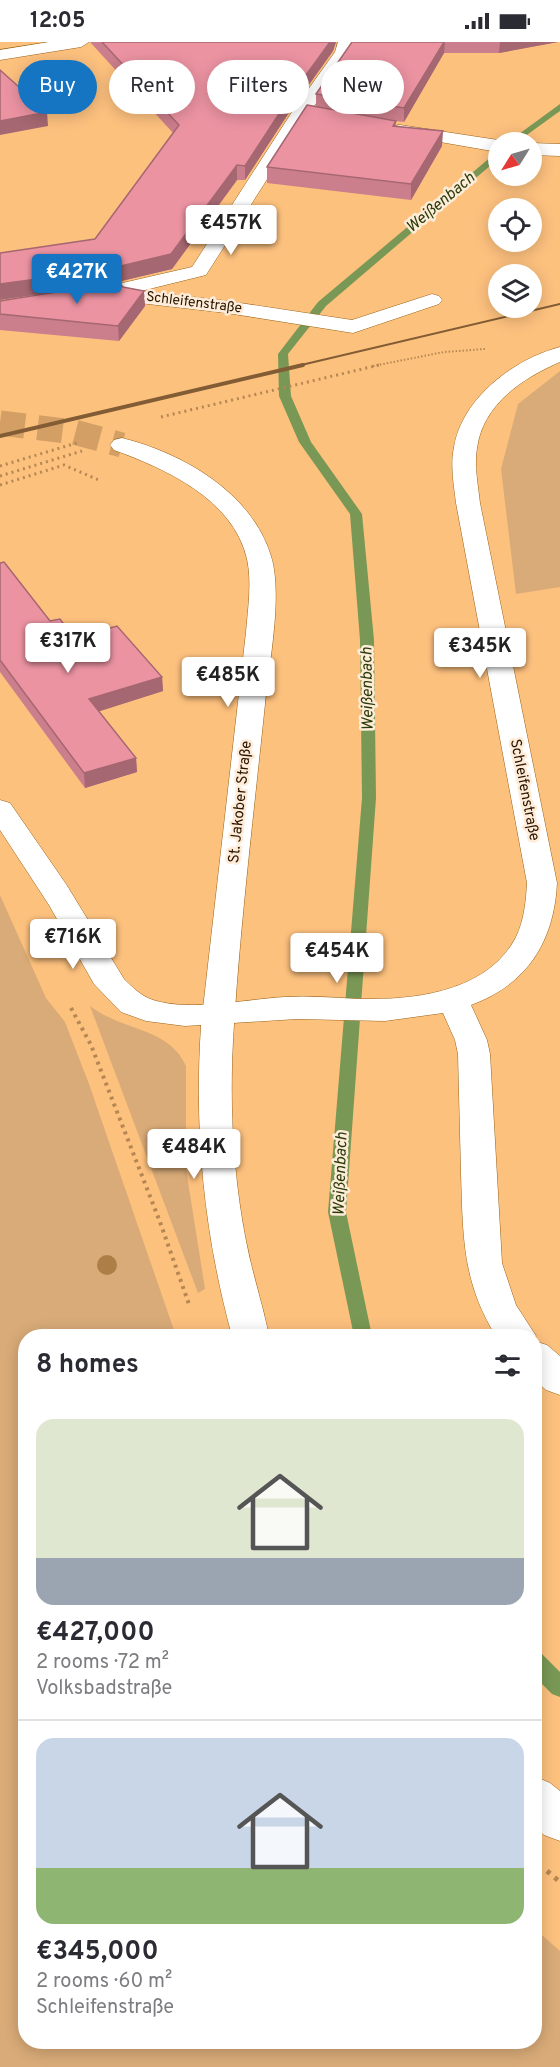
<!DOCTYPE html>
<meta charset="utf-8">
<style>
:root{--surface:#fff;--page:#f2f2f3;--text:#2b2b33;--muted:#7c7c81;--line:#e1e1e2;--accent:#1575c2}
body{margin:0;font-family:Overpass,sans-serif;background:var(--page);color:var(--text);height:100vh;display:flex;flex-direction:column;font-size:22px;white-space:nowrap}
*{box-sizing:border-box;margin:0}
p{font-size:20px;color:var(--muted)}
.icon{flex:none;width:33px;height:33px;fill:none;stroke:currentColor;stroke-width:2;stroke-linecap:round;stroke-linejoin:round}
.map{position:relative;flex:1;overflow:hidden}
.drawer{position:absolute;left:18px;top:1287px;width:524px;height:720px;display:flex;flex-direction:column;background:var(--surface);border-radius:24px;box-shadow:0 3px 15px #0003}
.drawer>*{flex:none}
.top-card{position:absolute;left:18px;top:18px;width:525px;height:54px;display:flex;gap:12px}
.needle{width:39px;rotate:233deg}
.controls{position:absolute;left:488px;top:90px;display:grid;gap:12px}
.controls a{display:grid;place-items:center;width:54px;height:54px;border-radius:50%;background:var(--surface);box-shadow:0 3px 15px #0003;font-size:30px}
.price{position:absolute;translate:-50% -51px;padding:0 14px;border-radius:6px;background:#fff;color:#222;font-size:20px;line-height:39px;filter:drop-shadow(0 2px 3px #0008)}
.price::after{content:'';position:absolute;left:50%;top:36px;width:18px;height:14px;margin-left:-9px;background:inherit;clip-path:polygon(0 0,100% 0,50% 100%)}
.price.current{background:var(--accent);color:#fff}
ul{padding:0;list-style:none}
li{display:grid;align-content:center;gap:12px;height:318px;padding:0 18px}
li+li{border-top:2px solid var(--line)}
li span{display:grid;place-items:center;height:186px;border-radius:18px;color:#555}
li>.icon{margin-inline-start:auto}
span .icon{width:108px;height:108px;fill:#fffc;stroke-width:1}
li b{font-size:26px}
h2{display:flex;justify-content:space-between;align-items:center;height:72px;padding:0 18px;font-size:26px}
.chip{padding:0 21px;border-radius:27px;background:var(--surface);box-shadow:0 3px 15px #0003;font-size:21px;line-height:54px}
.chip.current{background:var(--accent);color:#fff}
.status{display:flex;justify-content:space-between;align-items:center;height:42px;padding:0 30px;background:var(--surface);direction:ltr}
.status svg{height:16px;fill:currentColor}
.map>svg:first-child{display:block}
.green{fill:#d9ab78}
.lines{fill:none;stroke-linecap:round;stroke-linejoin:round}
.stream{fill:#799855;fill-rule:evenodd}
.major-tunnel{stroke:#d39f65;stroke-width:25;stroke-dasharray:25 13;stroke-linecap:butt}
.minor-casing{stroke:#986218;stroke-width:1}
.major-casing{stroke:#986218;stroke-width:1}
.path-far3{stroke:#b68753;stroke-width:2;stroke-dasharray:1.5 2;stroke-linecap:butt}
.path-far2{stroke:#b68753;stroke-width:3;stroke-dasharray:2 4;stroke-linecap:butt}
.path-far1{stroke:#b68753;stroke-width:4;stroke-dasharray:3 4.5;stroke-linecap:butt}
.path{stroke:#b68753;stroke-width:5;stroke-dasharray:4 6;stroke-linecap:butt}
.minor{fill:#fff;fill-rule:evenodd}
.major{fill:#fff;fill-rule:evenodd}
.rail-far1{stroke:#825c34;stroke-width:2}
.rail{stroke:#825c34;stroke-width:4}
.tree{fill:#ad7e46}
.wall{fill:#cb7e8b}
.shaded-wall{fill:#a56771}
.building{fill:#ec93a2;stroke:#a56771;stroke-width:1.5}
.labels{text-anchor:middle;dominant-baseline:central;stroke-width:5;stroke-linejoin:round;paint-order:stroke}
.far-street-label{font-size:14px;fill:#2b1500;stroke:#feecd8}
.street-label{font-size:15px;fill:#2b1500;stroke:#feecd8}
.water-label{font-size:16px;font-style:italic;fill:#283c09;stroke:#feecd8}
</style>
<div class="status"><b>12:05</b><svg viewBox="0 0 49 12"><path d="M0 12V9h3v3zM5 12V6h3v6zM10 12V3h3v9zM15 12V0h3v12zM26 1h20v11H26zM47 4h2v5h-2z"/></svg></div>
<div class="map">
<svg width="560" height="2025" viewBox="0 0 560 2025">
<rect width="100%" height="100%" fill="#fdc17e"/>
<g class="green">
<polygon points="560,329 560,545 516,552 501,427 518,362"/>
<polygon points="0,853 46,956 65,980 89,1042 176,1294 26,1294 26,2000 534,2000 534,1886 560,1909 560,2025 0,2025"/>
<path d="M90 964C124 990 169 985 186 1024V1127L205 1247 198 1251Z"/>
</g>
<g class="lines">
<g class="stream">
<polygon points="560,62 560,69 517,100 508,100"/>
<polygon points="498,109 498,117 326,264 288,312 291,354 311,400 362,472 374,598 376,756 346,1170 372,1294 354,1294 328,1170 362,756 360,598 350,472 299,400 279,354 278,312 318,260"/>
<polygon points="534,1609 542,1612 560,1630 560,1655 552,1652 534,1634"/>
</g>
<polyline class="major-tunnel" points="0,381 74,390 122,403"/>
<g class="minor-casing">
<g id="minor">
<polygon points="338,0 354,0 351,10 310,70 206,233 141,249 227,259 352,278 432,252 439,254 442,258 439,262 353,291 227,271 131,260 124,258 121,253 0,272 0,260 105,245 192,225 292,70 335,10"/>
<polygon points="400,83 498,98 505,100 498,100 498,110 394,92 391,88 394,84"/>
<polygon points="531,101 560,102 560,114 531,113"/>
<path d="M560 305V320C523 336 483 362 477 406 474 424 478 443 480 461L557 841C554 899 528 942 471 963L487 998 490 1012 502 1221 516 1263 536 1294 534 1297V1294H496C462 1240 463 1193 461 1131 460 1092 459 1052 458 1012L455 998 443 971 385 979 297 977 185 984 146 979 121 970 94 942 49 863 0 788V758L10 761 66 842 124 937C132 945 141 954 153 958 191 970 246 957 285 955 314 953 343 957 372 957 424 957 490 946 516 895 524 879 526 859 527 841L456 461C454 443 450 424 454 405 462 356 514 317 560 305Z"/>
<polygon points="534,1299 547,1303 560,1314 560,1353 546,1348 534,1337"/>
</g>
</g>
<g class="major-casing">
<g id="major">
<polygon points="49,0 89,0 81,5 0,18 0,8"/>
<path d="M122 396C183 411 252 451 271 514 283 553 269 621 265 662 254 768 241 875 234 982 229 1055 232 1127 246 1199 252 1231 263 1263 269 1294H232C204 1191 194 1090 201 984L246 590C248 566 252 540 247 517 233 457 166 427 114 408L110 403 114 398Z"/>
<polygon points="534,1734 550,1741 560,1749 560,1799 544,1793 534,1784"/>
</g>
</g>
<polyline class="path-far3" points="373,324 444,310 485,307"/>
<g class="path-far2">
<polyline points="161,375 379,323"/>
<polyline points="0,424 80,400"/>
<polyline points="0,434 82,409"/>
<polyline points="0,443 64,423 101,439"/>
</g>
<polyline class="path-far1" points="71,966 91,1003 160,1180 190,1265"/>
<polyline class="path" points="547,1829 560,1840"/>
<use href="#minor" class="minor"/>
<use href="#major" class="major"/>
<polyline class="rail-far1" points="297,324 560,262"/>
<polyline class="rail" points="0,394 303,323"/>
</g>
<circle class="tree" cx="107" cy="1223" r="10"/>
<g class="wall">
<polygon points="90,0 336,0 333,9 290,69 245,138 237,138 172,227 108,242 144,249 145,264 119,299 0,288 0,259 84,246 95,197 173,91"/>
<polygon points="352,0 558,0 499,11 444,11 404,80 396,79 396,84 442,104 411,158 267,141 267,125 316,65 316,52"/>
<polygon points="0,521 50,579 74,596 162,635 163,649 99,669 136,716 137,730 85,746 0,630"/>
</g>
<g class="shaded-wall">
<polygon points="330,0 336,0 333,9 290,69 245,138 245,124 290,55"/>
<polygon points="444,0 445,0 444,11 404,80 404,66"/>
<polygon points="500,0 558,0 499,11"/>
<polygon points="47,70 48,84 0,93 0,79"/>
<polygon points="443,89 442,104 411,158 411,142"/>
<polygon points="237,123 237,138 172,227 105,243 0,258 0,242 104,228"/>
<polygon points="144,249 145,264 119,299 118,284"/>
<polygon points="162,635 163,649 91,672 89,657"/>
<polygon points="136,716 137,730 85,746 84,731"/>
</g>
<g class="building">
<polygon points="102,0 330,0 290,55 245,124 237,123 171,212 104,228 0,242 0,211 95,197 179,83"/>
<polygon points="352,0 444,0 404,66 316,52"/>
<polygon points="0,28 47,70 0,79"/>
<polygon points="307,63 396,79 393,84 443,89 411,142 267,125"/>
<polygon points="119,240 123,245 144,249 118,284 0,272 0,259"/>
<polygon points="4,520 50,579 60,577 74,596 117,584 162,635 89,657 136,716 84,731 0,618 0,521"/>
</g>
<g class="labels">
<g class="far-street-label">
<text transform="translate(194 261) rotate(7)">Schleifenstraße</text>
</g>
<g class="street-label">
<text transform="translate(524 748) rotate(79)">Schleifenstraße</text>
<text transform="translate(241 760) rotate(-84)">St. Jakober Straße</text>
</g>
<g class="water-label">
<text transform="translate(441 161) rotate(-40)">Weißenbach</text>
<text transform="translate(368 647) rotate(-91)">Weißenbach</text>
<text transform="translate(341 1132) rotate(-88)">Weißenbach</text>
</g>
</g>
</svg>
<div class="controls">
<a><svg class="needle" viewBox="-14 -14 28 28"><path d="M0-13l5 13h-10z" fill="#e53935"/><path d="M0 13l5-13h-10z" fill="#7c7c81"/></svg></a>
<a><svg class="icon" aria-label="locate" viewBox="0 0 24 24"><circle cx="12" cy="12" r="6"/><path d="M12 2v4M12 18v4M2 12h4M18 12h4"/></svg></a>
<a><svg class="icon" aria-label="layers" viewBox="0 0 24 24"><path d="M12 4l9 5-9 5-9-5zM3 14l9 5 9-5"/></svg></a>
</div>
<b class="price" style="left:231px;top:214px">€457K</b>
<b class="price current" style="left:77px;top:263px">€427K</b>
<b class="price" style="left:68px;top:632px">€317K</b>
<b class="price" style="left:480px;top:637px">€345K</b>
<b class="price" style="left:228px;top:666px">€485K</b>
<b class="price" style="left:73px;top:928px">€716K</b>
<b class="price" style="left:337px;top:942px">€454K</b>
<b class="price" style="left:194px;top:1138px">€484K</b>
<div class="top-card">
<a class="chip current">Buy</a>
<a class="chip">Rent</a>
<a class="chip">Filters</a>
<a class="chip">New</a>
</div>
<section class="drawer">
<h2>8 homes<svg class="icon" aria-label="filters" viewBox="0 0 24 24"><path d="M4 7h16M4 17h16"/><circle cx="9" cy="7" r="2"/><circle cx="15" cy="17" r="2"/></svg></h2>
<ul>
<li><span style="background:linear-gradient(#dfe7d0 75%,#9aa5b1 0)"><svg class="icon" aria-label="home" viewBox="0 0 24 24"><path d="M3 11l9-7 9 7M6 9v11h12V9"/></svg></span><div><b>€427,000</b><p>2 rooms · 72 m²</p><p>Volksbadstraße</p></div></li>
<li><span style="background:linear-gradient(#c9d6e8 70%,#8fb573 0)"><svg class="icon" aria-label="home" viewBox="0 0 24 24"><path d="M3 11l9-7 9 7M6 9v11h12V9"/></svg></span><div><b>€345,000</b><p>2 rooms · 60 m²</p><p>Schleifenstraße</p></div></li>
</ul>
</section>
</div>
